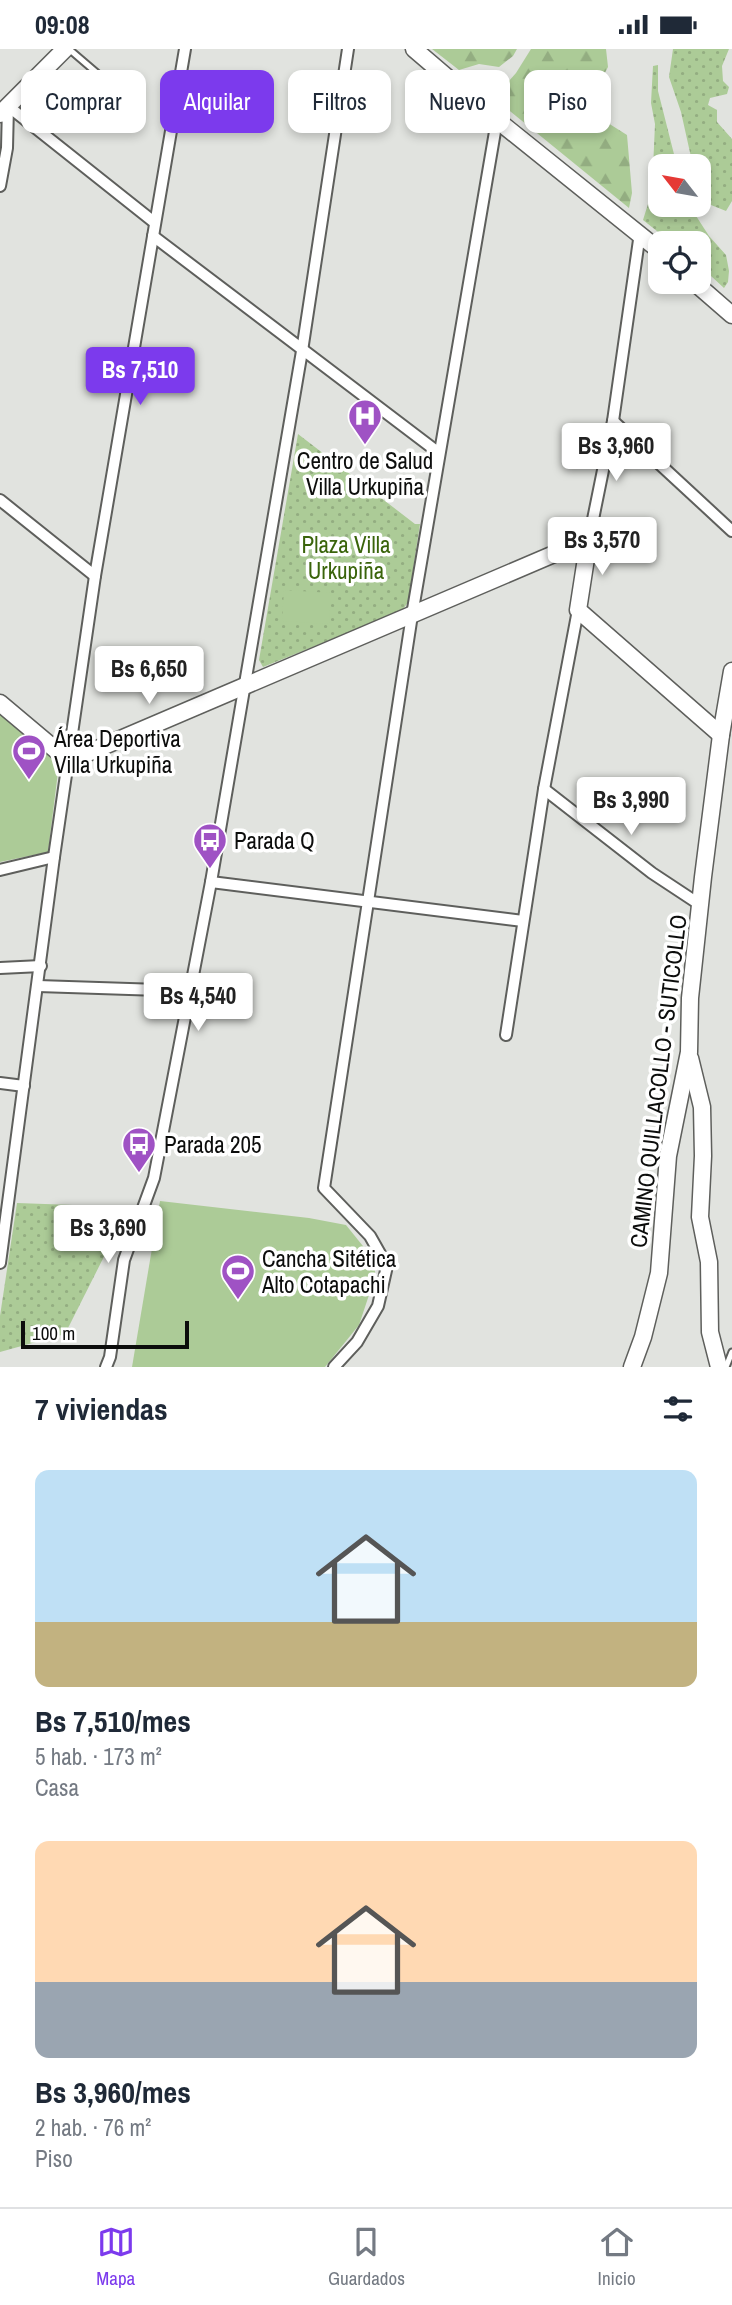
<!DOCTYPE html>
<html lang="es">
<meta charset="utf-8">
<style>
:root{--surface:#fff;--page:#f6f6f7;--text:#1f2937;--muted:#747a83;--line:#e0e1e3;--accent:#7c3aed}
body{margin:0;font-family:"Archivo Narrow",sans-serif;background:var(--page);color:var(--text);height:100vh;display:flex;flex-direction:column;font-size:26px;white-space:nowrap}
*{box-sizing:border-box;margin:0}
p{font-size:23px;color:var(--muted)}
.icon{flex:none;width:38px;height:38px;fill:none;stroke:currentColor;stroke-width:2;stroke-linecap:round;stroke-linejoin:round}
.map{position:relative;height:1318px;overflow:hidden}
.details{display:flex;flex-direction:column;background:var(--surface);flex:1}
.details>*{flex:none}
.hud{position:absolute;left:21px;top:21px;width:691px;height:63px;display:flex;gap:14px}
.needle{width:46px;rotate:301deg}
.buttons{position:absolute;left:648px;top:105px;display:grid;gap:14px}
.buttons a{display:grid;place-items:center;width:63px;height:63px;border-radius:14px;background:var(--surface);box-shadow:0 4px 10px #0003;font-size:35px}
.scale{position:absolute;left:21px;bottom:18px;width:168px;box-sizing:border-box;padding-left:7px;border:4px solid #0c0d0c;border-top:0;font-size:19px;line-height:24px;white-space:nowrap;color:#0c0d0c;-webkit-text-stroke:5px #fff;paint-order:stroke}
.price{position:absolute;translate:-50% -60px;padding:0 16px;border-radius:7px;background:#fff;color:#222;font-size:23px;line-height:46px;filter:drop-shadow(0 2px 4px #0008)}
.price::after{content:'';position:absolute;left:50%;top:42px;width:21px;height:16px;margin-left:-10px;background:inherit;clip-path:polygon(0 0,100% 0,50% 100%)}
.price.on{background:var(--accent);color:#fff}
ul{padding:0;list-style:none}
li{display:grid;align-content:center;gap:14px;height:371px;padding:0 35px}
li span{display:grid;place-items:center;height:217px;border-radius:14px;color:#555}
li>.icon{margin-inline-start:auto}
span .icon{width:126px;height:126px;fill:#fffc;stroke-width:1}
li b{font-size:30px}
h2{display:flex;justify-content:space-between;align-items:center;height:84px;padding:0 35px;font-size:30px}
.chip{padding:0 24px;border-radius:14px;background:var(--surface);box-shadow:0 4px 10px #0003;font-size:24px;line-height:63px}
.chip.on{background:var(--accent);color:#fff}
.status{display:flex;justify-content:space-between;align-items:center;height:49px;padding:0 35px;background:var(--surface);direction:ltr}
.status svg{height:19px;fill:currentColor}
.dock{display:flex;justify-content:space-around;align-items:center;height:98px;border-top:2px solid var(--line);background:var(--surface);font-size:19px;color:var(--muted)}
.dock a{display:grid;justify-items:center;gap:4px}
.dock .on{color:var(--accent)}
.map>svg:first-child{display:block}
.grass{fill:url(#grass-dots)}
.forest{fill:url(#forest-firs)}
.pitch{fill:#accb97}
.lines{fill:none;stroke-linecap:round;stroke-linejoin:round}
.lane-casing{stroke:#5e5f5c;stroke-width:9}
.street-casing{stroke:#5e5f5c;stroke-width:14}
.secondary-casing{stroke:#5e5f5c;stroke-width:19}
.lane{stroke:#fff;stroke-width:5}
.street{stroke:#fff;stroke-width:10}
.secondary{stroke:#fff;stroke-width:16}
.labels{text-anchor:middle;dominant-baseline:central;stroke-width:7;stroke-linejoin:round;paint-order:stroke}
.poi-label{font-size:23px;fill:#0c0d0c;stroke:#fff;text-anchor:start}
.park-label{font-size:23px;fill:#3a640b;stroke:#fff}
.street-label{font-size:23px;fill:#0c0d0c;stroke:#fff}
</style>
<div class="status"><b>09:08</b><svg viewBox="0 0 49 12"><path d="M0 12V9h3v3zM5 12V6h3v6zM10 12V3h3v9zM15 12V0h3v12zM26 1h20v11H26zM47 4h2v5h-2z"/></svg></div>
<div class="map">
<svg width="732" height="1318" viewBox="0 0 732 1318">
<defs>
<pattern id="grass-dots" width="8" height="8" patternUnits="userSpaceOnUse" patternTransform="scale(1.75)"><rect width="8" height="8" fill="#accb97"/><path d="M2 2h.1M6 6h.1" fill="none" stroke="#93ad81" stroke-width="1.8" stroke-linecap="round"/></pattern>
<pattern id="forest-firs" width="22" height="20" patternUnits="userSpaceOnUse" patternTransform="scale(1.75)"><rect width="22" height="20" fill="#accb97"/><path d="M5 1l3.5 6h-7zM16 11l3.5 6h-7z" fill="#93ad81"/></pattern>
</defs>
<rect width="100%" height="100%" fill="#e1e3df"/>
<g class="grass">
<polygon points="673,0 729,0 722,17 723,32 729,38 727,45 710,49 708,56 717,61 717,73 732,90 732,152 726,162 711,156 698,143 698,117 693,117 681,63 669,28"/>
<polygon points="658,16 658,42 677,117 660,117 660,156 689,156 709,187 726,206 729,222 728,233 724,239 698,215 698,194 672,194 643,171 652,142 655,75 651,54 653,17"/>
<polygon points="298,385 415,475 420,475 408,553 402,562 263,618 259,611"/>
<polygon points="17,1154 129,1158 65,1285 0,1303 0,1267"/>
</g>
<g class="forest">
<polygon points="432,0 517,0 513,7 499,18 479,15 459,21"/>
<polygon points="531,0 606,0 608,18 597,39 595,53 600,69 627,86 632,144 629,159 494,49 516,24"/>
</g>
<g class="pitch">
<polygon points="284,541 331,544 329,575 282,572"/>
<polygon points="0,659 60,707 48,803 0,813"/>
<polygon points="160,1152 309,1169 346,1176 375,1212 375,1228 359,1276 325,1318 132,1318"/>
</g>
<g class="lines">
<g class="lane-casing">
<g id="lane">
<polyline points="69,0 118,42"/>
<polyline points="726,1318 732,1303"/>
</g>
</g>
<g class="street-casing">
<g id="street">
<polyline points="8,57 154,173"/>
<polyline points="0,137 7,99 8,57"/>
<polyline points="153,187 439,404"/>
<polyline points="613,372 732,482"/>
<polyline points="0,451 95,527"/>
<polyline points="589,490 613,372 640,184"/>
<polyline points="544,740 652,824 702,857"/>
<polyline points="0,821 54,808"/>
<polyline points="211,833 523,872"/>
<polyline points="0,919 41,917"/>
<polyline points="38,937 190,942"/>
<polyline points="506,986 544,740 578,561"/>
<polyline points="0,1034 24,1037"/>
<polyline points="0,1214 54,808 95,527 185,0"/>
<polyline points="106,1318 110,1308 124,1211 154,1129 211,833 302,302 348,0"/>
<polyline points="334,1318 357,1293 378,1257 387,1217 370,1187 324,1139 412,566 497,71"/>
</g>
</g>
<g class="secondary-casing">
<g id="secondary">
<polyline points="414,0 497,71 660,202"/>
<polyline points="0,65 65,0"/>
<polyline points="694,233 732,266"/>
<polyline points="589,490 578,561 721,686"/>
<polyline points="0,654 69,712 589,490"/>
<polyline points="690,1009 702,1058 703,1107 700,1168 709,1213 710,1283 719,1318"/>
<polyline points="632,1318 643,1288 659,1224 668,1107 689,1003 690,949 703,828 721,686 732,622"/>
</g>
</g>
<use href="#lane" class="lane"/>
<use href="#street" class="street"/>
<use href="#secondary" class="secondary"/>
</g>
<defs>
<g id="hospital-pin" transform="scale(1.75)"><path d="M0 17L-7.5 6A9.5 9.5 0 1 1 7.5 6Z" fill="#9f52c4" stroke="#fff"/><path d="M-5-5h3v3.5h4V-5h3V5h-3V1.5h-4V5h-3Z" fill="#fff"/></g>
<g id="stadium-pin" transform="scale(1.75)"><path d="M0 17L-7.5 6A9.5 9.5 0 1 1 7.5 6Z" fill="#9f52c4" stroke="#fff"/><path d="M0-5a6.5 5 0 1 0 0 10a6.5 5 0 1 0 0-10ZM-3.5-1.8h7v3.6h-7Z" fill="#fff"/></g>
<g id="bus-pin" transform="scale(1.75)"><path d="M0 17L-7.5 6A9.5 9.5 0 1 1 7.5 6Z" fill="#9f52c4" stroke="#fff"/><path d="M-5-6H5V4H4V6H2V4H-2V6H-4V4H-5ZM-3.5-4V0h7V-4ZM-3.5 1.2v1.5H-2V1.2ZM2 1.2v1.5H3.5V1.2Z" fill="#fff"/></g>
</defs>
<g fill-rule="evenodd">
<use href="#hospital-pin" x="365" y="367"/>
<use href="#stadium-pin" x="29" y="702"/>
<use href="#bus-pin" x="210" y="791"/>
<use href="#bus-pin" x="139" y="1095"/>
<use href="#stadium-pin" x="238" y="1222"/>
</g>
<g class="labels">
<g class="poi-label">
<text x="365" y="411" text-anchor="middle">Centro de Salud<tspan x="365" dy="26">Villa Urkupiña</tspan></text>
<text x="54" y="689">Área Deportiva<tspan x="54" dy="26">Villa Urkupiña</tspan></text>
<text x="234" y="791">Parada Q</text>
<text x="164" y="1095">Parada 205</text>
<text x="262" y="1209">Cancha Sitética<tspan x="262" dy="26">Alto Cotapachi</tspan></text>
</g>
<g class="park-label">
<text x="346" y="495">Plaza Villa<tspan x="346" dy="26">Urkupiña</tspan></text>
</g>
<g class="street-label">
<text transform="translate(658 1032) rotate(-83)">CAMINO QUILLACOLLO - SUTICOLLO</text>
</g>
</g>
</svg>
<div class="buttons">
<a><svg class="needle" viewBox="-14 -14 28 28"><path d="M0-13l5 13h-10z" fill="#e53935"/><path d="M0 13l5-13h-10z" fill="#747a83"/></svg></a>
<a><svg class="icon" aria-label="locate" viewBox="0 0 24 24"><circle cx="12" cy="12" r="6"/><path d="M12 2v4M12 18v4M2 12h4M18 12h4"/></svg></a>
</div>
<div class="scale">100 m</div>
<b class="price on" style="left:140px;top:358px">Bs 7,510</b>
<b class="price" style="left:616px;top:434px">Bs 3,960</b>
<b class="price" style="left:602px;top:528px">Bs 3,570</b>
<b class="price" style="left:149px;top:657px">Bs 6,650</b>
<b class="price" style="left:631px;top:788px">Bs 3,990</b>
<b class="price" style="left:198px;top:984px">Bs 4,540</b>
<b class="price" style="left:108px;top:1216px">Bs 3,690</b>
<div class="hud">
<a class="chip">Comprar</a>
<a class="chip on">Alquilar</a>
<a class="chip">Filtros</a>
<a class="chip">Nuevo</a>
<a class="chip">Piso</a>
</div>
</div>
<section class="details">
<h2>7 viviendas<svg class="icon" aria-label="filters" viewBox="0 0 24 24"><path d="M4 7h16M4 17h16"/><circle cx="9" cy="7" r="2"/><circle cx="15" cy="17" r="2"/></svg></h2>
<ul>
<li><span style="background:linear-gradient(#bfe0f5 70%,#c2b280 0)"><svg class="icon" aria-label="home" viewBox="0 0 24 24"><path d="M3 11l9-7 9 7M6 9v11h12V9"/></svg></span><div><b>Bs 7,510/mes</b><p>5 hab. · 173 m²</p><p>Casa</p></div></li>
<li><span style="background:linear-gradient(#ffd9b3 65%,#9aa5b1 0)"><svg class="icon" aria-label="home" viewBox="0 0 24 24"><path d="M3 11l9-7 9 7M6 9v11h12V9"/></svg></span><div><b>Bs 3,960/mes</b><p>2 hab. · 76 m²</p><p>Piso</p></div></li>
</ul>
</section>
<nav class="dock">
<a class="on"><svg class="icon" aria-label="map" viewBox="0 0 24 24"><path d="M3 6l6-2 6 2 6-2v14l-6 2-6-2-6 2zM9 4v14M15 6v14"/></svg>Mapa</a>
<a><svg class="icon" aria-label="saved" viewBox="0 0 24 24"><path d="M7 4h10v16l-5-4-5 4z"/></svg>Guardados</a>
<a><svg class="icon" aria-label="home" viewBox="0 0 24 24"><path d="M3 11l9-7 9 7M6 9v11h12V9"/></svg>Inicio</a>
</nav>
